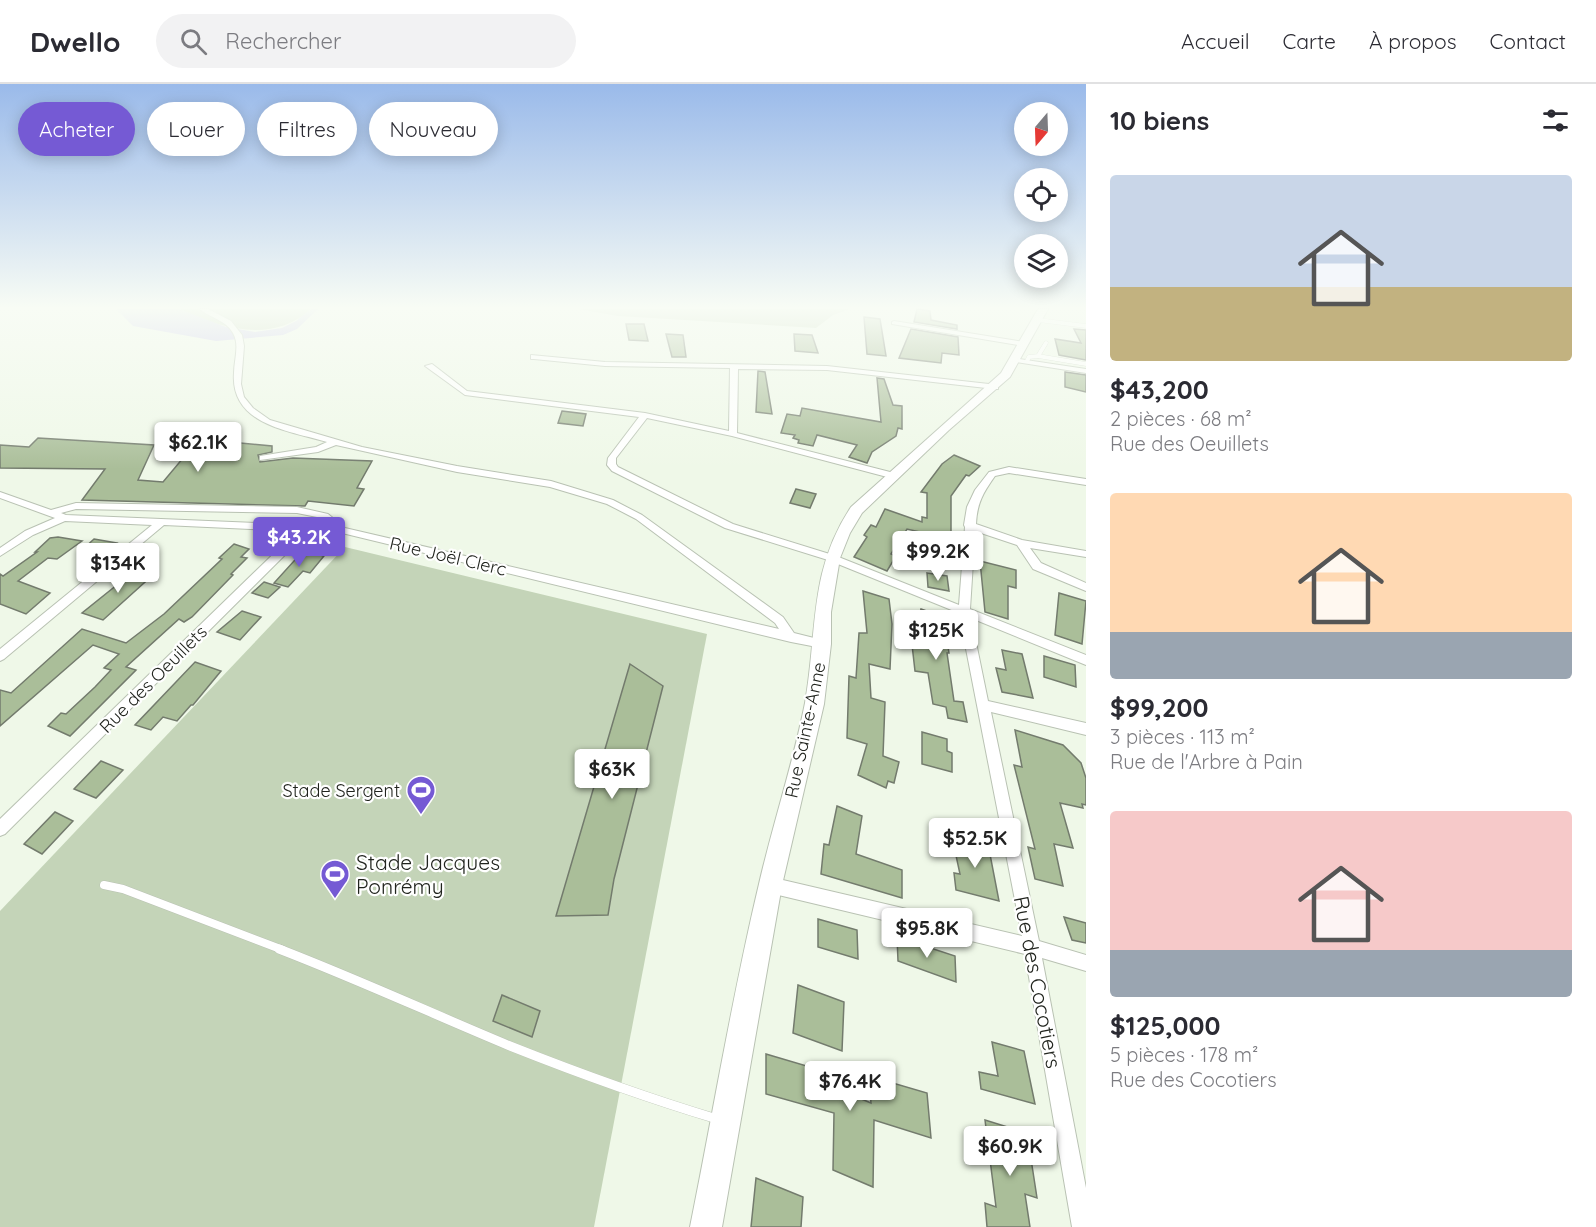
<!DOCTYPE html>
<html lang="fr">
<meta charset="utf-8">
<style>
:root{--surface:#fff;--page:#f2f2f3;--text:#2b2b33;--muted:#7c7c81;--line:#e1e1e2;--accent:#755ad4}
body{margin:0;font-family:Quicksand,sans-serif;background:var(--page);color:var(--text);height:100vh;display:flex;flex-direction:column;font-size:22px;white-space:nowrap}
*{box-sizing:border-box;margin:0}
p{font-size:20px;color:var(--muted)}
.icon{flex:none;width:33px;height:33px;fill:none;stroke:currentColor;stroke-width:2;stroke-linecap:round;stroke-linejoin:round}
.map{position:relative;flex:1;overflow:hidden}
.panel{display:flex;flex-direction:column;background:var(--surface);width:510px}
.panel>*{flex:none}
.hud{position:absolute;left:18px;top:18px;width:570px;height:54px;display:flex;gap:12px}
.needle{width:39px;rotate:199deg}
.controls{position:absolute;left:1014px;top:18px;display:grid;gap:12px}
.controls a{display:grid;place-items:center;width:54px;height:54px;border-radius:50%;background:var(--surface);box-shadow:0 3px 15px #0003;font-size:30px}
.price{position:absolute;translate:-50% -51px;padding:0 14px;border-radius:6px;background:#fff;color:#222;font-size:20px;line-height:39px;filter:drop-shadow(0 2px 3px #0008)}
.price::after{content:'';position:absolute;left:50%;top:36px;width:18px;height:14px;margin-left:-9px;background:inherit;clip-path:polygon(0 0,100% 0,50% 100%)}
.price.on{background:var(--accent);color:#fff}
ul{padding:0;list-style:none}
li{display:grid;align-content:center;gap:12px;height:318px;padding:0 24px}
li span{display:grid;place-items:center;height:186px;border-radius:6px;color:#555}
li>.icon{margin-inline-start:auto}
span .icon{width:108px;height:108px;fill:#fffc;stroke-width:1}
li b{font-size:26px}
h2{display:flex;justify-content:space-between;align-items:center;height:72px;padding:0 24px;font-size:26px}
.chip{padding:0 21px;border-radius:27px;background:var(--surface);box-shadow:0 3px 15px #0003;font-size:21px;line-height:54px}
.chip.on{background:var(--accent);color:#fff}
header{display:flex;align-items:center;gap:36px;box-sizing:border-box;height:84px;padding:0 30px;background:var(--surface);border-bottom:2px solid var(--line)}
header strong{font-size:28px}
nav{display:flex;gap:33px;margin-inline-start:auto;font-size:21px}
.search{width:420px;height:54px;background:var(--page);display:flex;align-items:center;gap:15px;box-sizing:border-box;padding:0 21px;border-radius:33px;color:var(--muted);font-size:22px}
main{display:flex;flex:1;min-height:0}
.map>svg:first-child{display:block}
.green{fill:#c4d4b8}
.water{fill:#c6c3ec}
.building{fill:#aabe99;stroke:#737b6d;stroke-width:1.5}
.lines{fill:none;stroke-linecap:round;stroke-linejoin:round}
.service-far2-casing{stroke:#b9c2b3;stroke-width:4.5}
.service-far1-casing{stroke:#b9c2b3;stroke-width:9}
.service-casing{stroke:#b9c2b3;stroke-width:10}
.minor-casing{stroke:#b9c2b3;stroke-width:2}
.secondary-casing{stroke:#b9c2b3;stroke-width:2}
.service-far2{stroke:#fff;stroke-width:4}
.service-far1{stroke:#fff;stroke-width:8}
.service{stroke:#fff;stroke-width:9}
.minor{fill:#fff;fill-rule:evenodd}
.secondary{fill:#fff;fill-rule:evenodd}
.labels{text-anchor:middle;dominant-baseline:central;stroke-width:4.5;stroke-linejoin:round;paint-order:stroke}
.street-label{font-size:18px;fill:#21241e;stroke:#fff}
.poi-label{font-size:18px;fill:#21241e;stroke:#fff;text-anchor:end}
.near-poi-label{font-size:21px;fill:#21241e;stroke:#fff;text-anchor:start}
.near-street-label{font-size:21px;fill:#21241e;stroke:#fff}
</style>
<header>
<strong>Dwello</strong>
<div class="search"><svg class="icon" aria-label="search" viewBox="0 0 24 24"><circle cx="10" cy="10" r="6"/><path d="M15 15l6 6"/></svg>Rechercher</div>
<nav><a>Accueil</a><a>Carte</a><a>À propos</a><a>Contact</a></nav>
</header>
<main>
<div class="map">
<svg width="1086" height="1143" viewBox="0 0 1086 1143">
<rect width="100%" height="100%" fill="#eff8e8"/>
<g class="green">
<path d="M179 225H311C273 260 222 245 179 225Z"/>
<polygon points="578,225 850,225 833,231 816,244 618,232"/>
<polygon points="345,463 707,550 594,1143 0,1143 0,827"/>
</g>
<polygon class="water" points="116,225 179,225 226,243 255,248 282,244 296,237 311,225 318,225 297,245 283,251 216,257 133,242"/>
<g class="building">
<polygon points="917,225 930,227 931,236 957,241 957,245 914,238"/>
<polygon points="864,233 880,235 886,272 867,270"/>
<polygon points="626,240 644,240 648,257 629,256"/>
<polygon points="911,245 958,253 959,271 942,269 941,279 899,274"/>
<polygon points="1074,245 1086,246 1086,276 1059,271 1055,255 1081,259"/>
<polygon points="666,250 683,251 686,273 672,273"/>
<polygon points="794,250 812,251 818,269 795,267"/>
<polygon points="758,287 765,288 772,330 756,328"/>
<polygon points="1065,288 1086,291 1086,308 1065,303"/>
<polygon points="877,294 884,295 893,321 902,322 902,345 898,344 896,352 872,368 867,379 849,373 857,361 817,351 813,362 798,359 799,356 793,354 795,351 781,349 787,330 800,332 802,324 881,338"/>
<polygon points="562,327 586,330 583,342 558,339"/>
<polygon points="38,354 154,361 138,396 163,398 199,355 272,362 272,368 258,371 260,378 293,374 372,377 357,404 364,405 354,422 308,417 305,422 82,416 105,385 0,384 0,361 29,363"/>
<polygon points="954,371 980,382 969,392 966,391 951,412 951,455 907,445 891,470 896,472 887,487 854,473 867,453 864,451 871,441 876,443 885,425 922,438 922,433 927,434 927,409 921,408 942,380"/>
<polygon points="796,405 816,410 810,424 790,419"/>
<polygon points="58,453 82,457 57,475 48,474 18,497 50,509 26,530 0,520 0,490 3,492 37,468 35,468 50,454"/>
<polygon points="94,455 117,459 105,471 82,466"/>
<polygon points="234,460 249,465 241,473 247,474 231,490 233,491 192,533 184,538 179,535 126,583 136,586 70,652 48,642 61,629 66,630 95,603 111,586 104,584 119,570 93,561 0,642 0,606 11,609 82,545 126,559 164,530 222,475 219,474"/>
<polygon points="303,467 324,472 310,489 303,487 288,503 274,499"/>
<polygon points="980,477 1016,486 1016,504 1008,502 1008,535 985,528"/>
<polygon points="138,484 155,489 103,536 82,529"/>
<polygon points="927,489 947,492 949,507 928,503"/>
<polygon points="264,498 280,503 268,514 252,509"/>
<polygon points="863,507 889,515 892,540 890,585 869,580 871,614 885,618 883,672 899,678 894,699 888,697 886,704 858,691 867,660 847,654 849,592 856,594 859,549 867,549"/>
<polygon points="1059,509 1086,517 1082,560 1055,551"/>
<polygon points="921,525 949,535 946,550 949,569 947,569 954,617 963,618 967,638 948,634 946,623 933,620 928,589 915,587 910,543 916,544"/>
<polygon points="242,527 261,533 240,556 217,548"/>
<polygon points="1002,566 1022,570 1033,614 1002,608 996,584 1006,586"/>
<polygon points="1044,572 1075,581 1076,603 1044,593"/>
<polygon points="195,578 221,587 193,621 191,621 177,637 163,633 151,646 135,641"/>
<polygon points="630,580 663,602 614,795 608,831 556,832"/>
<polygon points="1015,646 1063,661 1081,679 1086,694 1086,721 1082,720 1083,724 1060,719 1073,764 1054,760 1063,802 1035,795 1028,763 1035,765 1014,681 1022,683"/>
<polygon points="922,648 947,655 947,667 952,669 952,688 922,680"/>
<polygon points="101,677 123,686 96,714 74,705"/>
<polygon points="837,722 862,732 856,770 902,786 902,814 821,790 824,760 829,761"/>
<polygon points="55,728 73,737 42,770 24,760"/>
<polygon points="952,753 988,760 999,817 956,806 954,789 960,790"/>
<polygon points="1064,833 1086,839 1086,859 1072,856"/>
<polygon points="818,835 857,846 858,875 818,863"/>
<polygon points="897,853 955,872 956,898 898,877"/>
<polygon points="798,901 844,918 842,967 793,949"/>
<polygon points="502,911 540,927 532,953 493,937"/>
<polygon points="992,958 1024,967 1035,1020 981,1005 979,988 998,992"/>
<polygon points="766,970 827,988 828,1001 871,1019 869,992 927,1009 931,1054 874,1036 873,1103 833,1086 834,1029 766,1010"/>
<polygon points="985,1036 1027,1049 1037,1114 1025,1110 1030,1143 987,1143 985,1119 996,1123"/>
<polygon points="756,1094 803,1113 801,1143 751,1143"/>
</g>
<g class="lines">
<g class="service-far2-casing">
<g id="service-far2">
<polyline points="1038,236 1086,242"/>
<polyline points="1038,272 1086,280"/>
<polyline points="1027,277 1029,273 1038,272 1046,259"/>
</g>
</g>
<g class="service-far1-casing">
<polyline id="service-far1" points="104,801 123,805 283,866"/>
</g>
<g class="service-casing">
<path id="service" d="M279 865C357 895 433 930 510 962 578 989 647 1014 717 1035"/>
</g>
<g class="minor-casing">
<g id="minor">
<path d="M200 225H208L231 237 242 251 244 262 241 300 244 313 253 324 270 336 362 363 457 382 551 397 613 416 642 431 783 533 794 549 826 557 828 560 822 564 791 558 342 449 308 448 5 750 0 752V735L297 447 164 441 4 575 0 577V565L152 441 65 437 33 451 0 472V464L25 447 55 434 0 414V408L51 426 76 419 297 423 328 430 345 444 779 545 775 539 636 435 607 420 550 403 457 388 336 361 318 368 260 376V372L316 363 327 358C290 347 230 341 234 289 234 276 240 261 233 249 226 236 210 234 200 225ZM76 425 297 429 322 434 331 442 66 431 61 429Z"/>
<polygon points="894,237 1024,258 1028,260 1024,262 892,240 892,238"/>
<path d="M531 271 605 278 827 282 998 301V305H995L827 286 738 285 737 349 894 389 896 391 891 394 732 352 647 334 616 374V380L618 383 733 440 836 472 959 521 965 443 964 441 967 423 975 406 989 388 1009 383 1086 395V401L1009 389 995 392C983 409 977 419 976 440L1022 456 1086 467V473L1030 464 1041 479 1086 499V507L1033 485 1017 461 975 447 970 525 1086 571V581L971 534 988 617 1086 639V651L991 628 1039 857 1086 871V887L1042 874 1086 1104V1143H1072L1025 870 770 809 764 807 762 801 764 795 770 793 1022 852 959 529 828 476 725 444 612 387 607 381 608 374 639 333 465 311 425 282 432 280 467 307 645 329 729 347 730 284 605 282 534 275H531Z"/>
<polygon points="1013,274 1086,285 1086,289 1016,278 1013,278"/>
</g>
</g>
<g class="secondary-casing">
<path id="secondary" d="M1038 225H1048L1010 293 949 346 862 429 850 449 840 474 831 528V560L824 620 782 801 722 1143H690C713 1029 732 913 759 800 773 739 793 680 805 619 818 547 808 488 851 423L1001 289Z"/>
</g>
<use href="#service-far2" class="service-far2"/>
<use href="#service-far1" class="service-far1"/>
<use href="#service" class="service"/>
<use href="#minor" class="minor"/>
<use href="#secondary" class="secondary"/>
</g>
<linearGradient id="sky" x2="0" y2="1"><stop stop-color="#9abaea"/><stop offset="0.58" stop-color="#f8fcf5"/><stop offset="1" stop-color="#f8fcf5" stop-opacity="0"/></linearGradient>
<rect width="1086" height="385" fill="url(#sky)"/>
<defs>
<g id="stadium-pin" transform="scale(1.5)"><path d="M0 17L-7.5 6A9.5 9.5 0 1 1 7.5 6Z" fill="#755ad4" stroke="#fff"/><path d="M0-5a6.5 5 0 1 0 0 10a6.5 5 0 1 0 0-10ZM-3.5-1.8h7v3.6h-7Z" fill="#fff"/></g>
</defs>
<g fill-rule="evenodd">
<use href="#stadium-pin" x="421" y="706"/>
<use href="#stadium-pin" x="335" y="790"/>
</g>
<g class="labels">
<g class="street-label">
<text transform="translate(448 472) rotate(13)">Rue Joël Clerc</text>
<text transform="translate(153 595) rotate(-45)">Rue des Oeuillets</text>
<text transform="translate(805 646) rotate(-78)">Rue Sainte-Anne</text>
</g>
<g class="poi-label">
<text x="400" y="706">Stade Sergent</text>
</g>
<g class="near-poi-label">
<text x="356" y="778">Stade Jacques<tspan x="356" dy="24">Ponrémy</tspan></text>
</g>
<g class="near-street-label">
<text transform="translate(1038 898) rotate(79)">Rue des Cocotiers</text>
</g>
</g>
</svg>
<div class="controls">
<a><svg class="needle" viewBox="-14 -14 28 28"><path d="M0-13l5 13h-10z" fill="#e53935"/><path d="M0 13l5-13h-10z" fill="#7c7c81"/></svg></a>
<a><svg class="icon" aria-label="locate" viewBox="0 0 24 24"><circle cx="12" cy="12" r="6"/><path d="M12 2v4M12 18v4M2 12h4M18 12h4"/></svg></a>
<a><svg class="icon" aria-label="layers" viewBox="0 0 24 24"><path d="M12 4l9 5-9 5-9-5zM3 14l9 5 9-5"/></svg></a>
</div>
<b class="price" style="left:198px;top:389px">$62.1K</b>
<b class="price on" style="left:299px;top:484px">$43.2K</b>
<b class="price" style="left:938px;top:498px">$99.2K</b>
<b class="price" style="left:118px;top:510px">$134K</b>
<b class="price" style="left:936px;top:577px">$125K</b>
<b class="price" style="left:612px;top:716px">$63K</b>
<b class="price" style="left:975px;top:785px">$52.5K</b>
<b class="price" style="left:927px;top:875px">$95.8K</b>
<b class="price" style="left:850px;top:1028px">$76.4K</b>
<b class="price" style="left:1010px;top:1093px">$60.9K</b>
<div class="hud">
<a class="chip on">Acheter</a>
<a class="chip">Louer</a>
<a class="chip">Filtres</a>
<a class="chip">Nouveau</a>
</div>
</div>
<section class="panel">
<h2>10 biens<svg class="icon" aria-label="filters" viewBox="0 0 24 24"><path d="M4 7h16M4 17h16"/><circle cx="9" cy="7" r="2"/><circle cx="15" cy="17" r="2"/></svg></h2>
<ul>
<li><span style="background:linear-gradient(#c9d6e8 60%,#c2b280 0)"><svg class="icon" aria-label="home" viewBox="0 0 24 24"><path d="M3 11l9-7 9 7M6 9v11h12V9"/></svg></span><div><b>$43,200</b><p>2 pièces · 68 m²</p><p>Rue des Oeuillets</p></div></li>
<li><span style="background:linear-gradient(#ffd9b3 75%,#9aa5b1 0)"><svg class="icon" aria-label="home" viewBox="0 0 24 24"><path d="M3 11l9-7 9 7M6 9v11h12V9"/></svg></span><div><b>$99,200</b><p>3 pièces · 113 m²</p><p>Rue de l'Arbre à Pain</p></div></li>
<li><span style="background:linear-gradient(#f6c9c9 75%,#9aa5b1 0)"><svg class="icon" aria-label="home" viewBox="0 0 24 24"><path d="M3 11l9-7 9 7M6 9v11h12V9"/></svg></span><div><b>$125,000</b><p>5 pièces · 178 m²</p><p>Rue des Cocotiers</p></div></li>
</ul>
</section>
</main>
